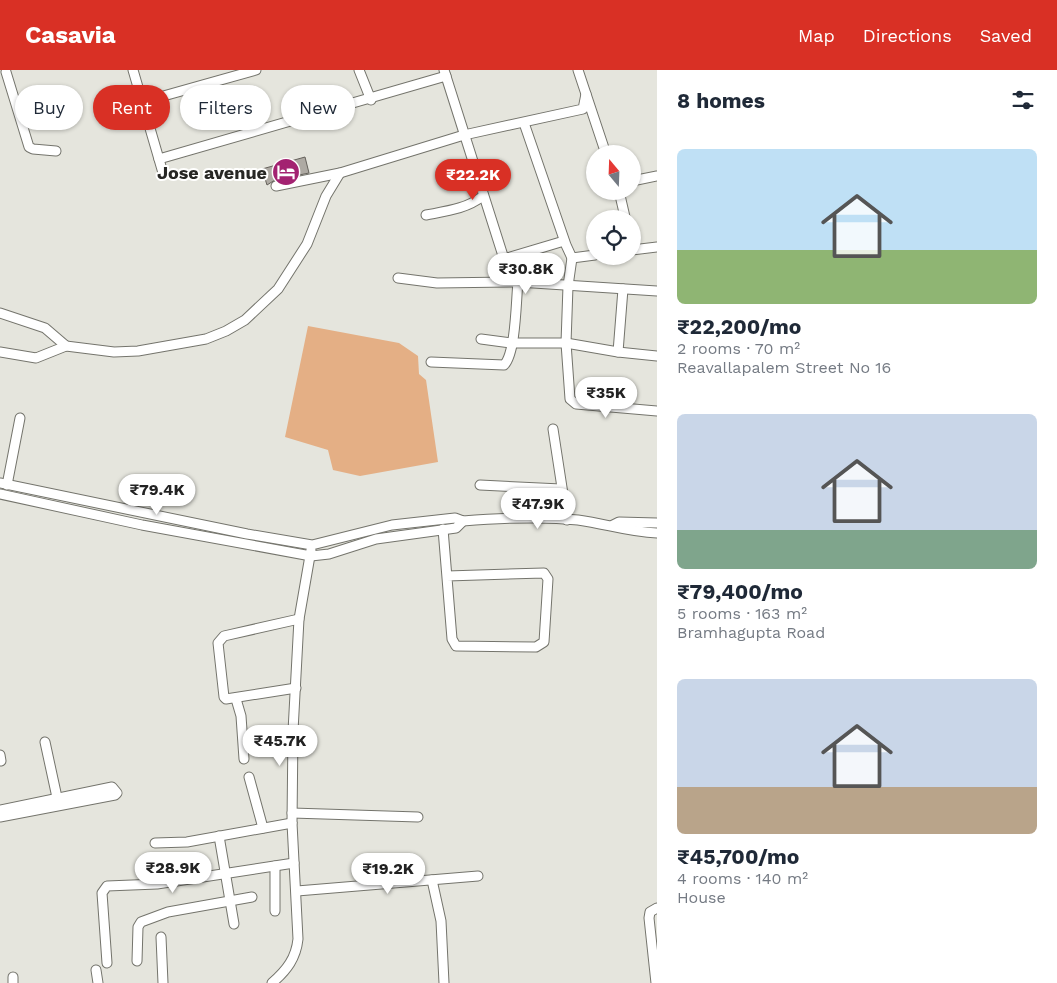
<!DOCTYPE html>
<meta charset="utf-8">
<style>
:root{--surface:#fff;--page:#f2f2f3;--text:#1f2937;--muted:#747a83;--accent:#d93025}
body{margin:0;font-family:"Work Sans",sans-serif;background:var(--page);color:var(--text);height:100vh;display:flex;flex-direction:column;font-size:19px;white-space:nowrap}
*{box-sizing:border-box;margin:0}
p{font-size:16px;color:var(--muted)}
.icon{flex:none;width:28px;height:28px;fill:none;stroke:currentColor;stroke-width:2;stroke-linecap:round;stroke-linejoin:round}
.map{position:relative;flex:1;overflow:hidden}
.panel{display:flex;flex-direction:column;background:var(--surface);width:400px}
.panel>*{flex:none}
.top-card{position:absolute;left:15px;top:15px;width:475px;height:45px;display:flex;gap:10px}
.needle{width:32px;rotate:341deg}
.controls{position:absolute;left:586px;top:75px;display:grid;gap:10px}
.controls a{display:grid;place-items:center;width:55px;height:55px;border-radius:50%;background:var(--surface);box-shadow:0 1px 4px #0004;font-size:25px}
.price{position:absolute;translate:-50% -42px;padding:0 11px;border-radius:18px;background:#fff;color:#222;font-size:16px;line-height:32px;filter:drop-shadow(0 1px 2px #0008)}
.price::after{content:'';position:absolute;left:50%;top:30px;width:15px;height:11px;margin-left:-8px;background:inherit;clip-path:polygon(0 0,100% 0,50% 100%)}
.price.active{background:var(--accent);color:#fff}
ul{padding:0;list-style:none}
li{display:grid;align-content:center;gap:10px;height:265px;padding:0 20px}
li span{display:grid;place-items:center;height:155px;border-radius:8px;color:#555}
li>.icon{margin-inline-start:auto}
span .icon{width:90px;height:90px;fill:#fffc;stroke-width:1}
li b{font-size:21px}
h2{display:flex;justify-content:space-between;align-items:center;height:60px;padding:0 20px;font-size:21px}
.pill{padding:0 18px;border-radius:22px;background:var(--surface);box-shadow:0 1px 4px #0004;font-size:18px;line-height:45px}
.pill.active{background:var(--accent);color:#fff}
header{display:flex;align-items:center;gap:30px;box-sizing:border-box;height:70px;padding:0 25px;background:var(--accent);color:#fff}
header strong{font-size:24px}
nav{display:flex;gap:28px;margin-inline-start:auto;font-size:18px}
main{display:flex;flex:1;min-height:0}
.map>svg:first-child{display:block}
.green{fill:#e4af85}
.building{fill:#aeaaa3;stroke:#65615b}
.lines{fill:none;stroke-linecap:round;stroke-linejoin:round}
.minor-casing{stroke:#74746c;stroke-width:11}
.minor{stroke:#fff;stroke-width:9}
.labels{text-anchor:middle;dominant-baseline:central;stroke-width:4;stroke-linejoin:round;paint-order:stroke}
.poi-label{font-size:18px;font-weight:bold;fill:#272724;stroke:#fffffe;text-anchor:end}
</style>
<header>
<strong>Casavia</strong>
<nav><a>Map</a><a>Directions</a><a>Saved</a></nav>
</header>
<main>
<div class="map">
<svg width="657" height="913" viewBox="0 0 657 913">
<rect width="100%" height="100%" fill="#e5e5dd"/>
<polygon class="green" points="308,256 399,273 418,286 419,304 426,310 438,392 360,406 333,400 328,380 285,367"/>
<polygon class="building" points="305,87 309,103 275,110 267,115 262,99"/>
<g class="lines">
<g class="minor-casing">
<g id="minor">
<polyline points="133,0 163,103"/>
<polyline points="359,0 371,30"/>
<polyline points="444,0 504,189 564,171"/>
<polyline points="578,0 606,84"/>
<polyline points="6,2 29,77 33,79 56,81"/>
<polyline points="142,32 256,0"/>
<polyline points="524,53 566,175 572,188 595,185"/>
<polyline points="159,89 446,6"/>
<polyline points="632,111 657,106"/>
<polyline points="276,116 340,103 464,65 583,39 586,24"/>
<polyline points="619,121 625,147"/>
<path d="M426 145C447 141 466 139 483 126"/>
<polyline points="632,180 657,177"/>
<polyline points="572,188 568,216 566,273 570,329 576,334 657,341"/>
<polyline points="398,208 437,213 518,212 657,221"/>
<polyline points="0,243 45,258 66,276"/>
<polyline points="481,269 511,273 566,273 618,282 657,286"/>
<polyline points="0,282 36,288 66,276 114,282 138,281 206,269 226,261 245,250 278,219 307,174 326,126 340,103"/>
<polyline points="618,282 623,219"/>
<path d="M431 292 504 295C516 283 516 230 518 212"/>
<polyline points="553,359 567,450"/>
<path d="M0 413 247 464 312 475 392 455 455 448 463 451C501 448 540 446 578 450 607 454 628 462 657 463"/>
<polyline points="7,415 20,348"/>
<polyline points="480,415 561,419"/>
<polyline points="0,424 142,455 311,486 329,484 376,469 456,458 463,451"/>
<polyline points="613,455 619,452 657,453"/>
<polyline points="443,459 452,569 456,576 536,577 544,572 548,509 544,503 447,506"/>
<polyline points="296,618 226,629 224,627 218,573 224,566 299,549"/>
<polyline points="236,629 241,646 244,689"/>
<polyline points="45,672 58,732"/>
<polyline points="0,685 1,691"/>
<polyline points="249,707 263,758"/>
<polyline points="0,740 112,717 117,723 115,725 0,747"/>
<polyline points="292,743 418,747"/>
<polyline points="219,766 234,854"/>
<polyline points="155,773 187,772 292,753"/>
<polyline points="432,810 441,851 444,913"/>
<polyline points="297,821 478,806"/>
<polyline points="275,841 275,796"/>
<polyline points="161,867 163,913"/>
<polyline points="137,891 138,857 141,852 168,842 252,827"/>
<polyline points="107,893 102,823 107,816 157,814 294,793"/>
<polyline points="96,900 98,913"/>
<polyline points="13,913 13,907"/>
<path d="M272 913C287 900 296 888 298 869L292 753 293 661 299 549 311 480"/>
<polyline points="656,913 649,848 650,842 657,838"/>
</g>
</g>
<use href="#minor" class="minor"/>
</g>
<defs>
<g id="hotel-disc" transform="scale(1.4375)"><circle r="9.5" fill="#a32271" stroke="#fffffe"/><path d="M-6-4.5h1.5V1H6V5H4.5V3h-9V5H-6ZM-4 0a1.8 1.8 0 1 1 3.6 0ZM.5 0V-2.5h3Q6-2.5 6 0Z" fill="#fff"/></g>
</defs>
<g fill-rule="evenodd">
<use href="#hotel-disc" x="286" y="102"/>
</g>
<g class="labels">
<g class="poi-label">
<text x="267" y="102">Jose avenue</text>
</g>
</g>
</svg>
<div class="controls">
<a><svg class="needle" viewBox="-14 -14 28 28"><path d="M0-13l5 13h-10z" fill="#e53935"/><path d="M0 13l5-13h-10z" fill="#747a83"/></svg></a>
<a><svg class="icon" aria-label="locate" viewBox="0 0 24 24"><circle cx="12" cy="12" r="6"/><path d="M12 2v4M12 18v4M2 12h4M18 12h4"/></svg></a>
</div>
<b class="price active" style="left:473px;top:131px">₹22.2K</b>
<b class="price" style="left:526px;top:225px">₹30.8K</b>
<b class="price" style="left:606px;top:349px">₹35K</b>
<b class="price" style="left:157px;top:446px">₹79.4K</b>
<b class="price" style="left:538px;top:460px">₹47.9K</b>
<b class="price" style="left:280px;top:697px">₹45.7K</b>
<b class="price" style="left:173px;top:824px">₹28.9K</b>
<b class="price" style="left:388px;top:825px">₹19.2K</b>
<div class="top-card">
<a class="pill">Buy</a>
<a class="pill active">Rent</a>
<a class="pill">Filters</a>
<a class="pill">New</a>
</div>
</div>
<section class="panel">
<h2>8 homes<svg class="icon" aria-label="filters" viewBox="0 0 24 24"><path d="M4 7h16M4 17h16"/><circle cx="9" cy="7" r="2"/><circle cx="15" cy="17" r="2"/></svg></h2>
<ul>
<li><span style="background:linear-gradient(#bfe0f5 65%,#8fb573 0)"><svg class="icon" aria-label="home" viewBox="0 0 24 24"><path d="M3 11l9-7 9 7M6 9v11h12V9"/></svg></span><div><b>₹22,200/mo</b><p>2 rooms · 70 m²</p><p>Reavallapalem Street No 16</p></div></li>
<li><span style="background:linear-gradient(#c9d6e8 75%,#7fa58c 0)"><svg class="icon" aria-label="home" viewBox="0 0 24 24"><path d="M3 11l9-7 9 7M6 9v11h12V9"/></svg></span><div><b>₹79,400/mo</b><p>5 rooms · 163 m²</p><p>Bramhagupta Road</p></div></li>
<li><span style="background:linear-gradient(#c9d6e8 70%,#b9a48a 0)"><svg class="icon" aria-label="home" viewBox="0 0 24 24"><path d="M3 11l9-7 9 7M6 9v11h12V9"/></svg></span><div><b>₹45,700/mo</b><p>4 rooms · 140 m²</p><p>House</p></div></li>
</ul>
</section>
</main>
